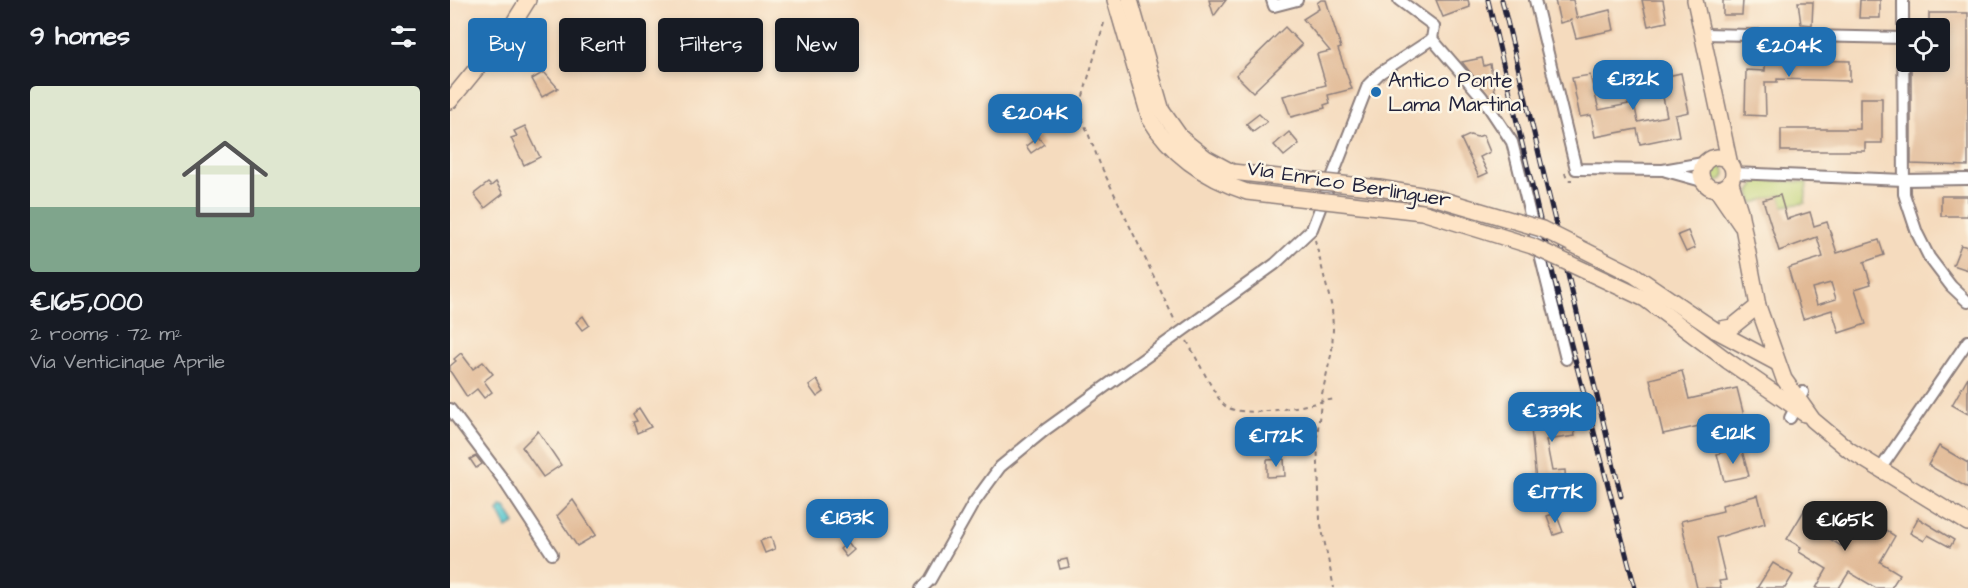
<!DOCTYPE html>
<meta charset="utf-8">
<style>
:root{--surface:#171b24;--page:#20242c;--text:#f1f3f6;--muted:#9ea1a6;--line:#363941;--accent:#1f6fb2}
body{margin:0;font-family:"Architects Daughter",sans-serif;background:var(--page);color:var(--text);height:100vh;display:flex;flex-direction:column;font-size:22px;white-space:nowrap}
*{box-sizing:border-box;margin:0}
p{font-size:20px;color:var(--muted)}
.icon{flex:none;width:33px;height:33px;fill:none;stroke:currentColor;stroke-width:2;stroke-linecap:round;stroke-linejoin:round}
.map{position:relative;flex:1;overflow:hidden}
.drawer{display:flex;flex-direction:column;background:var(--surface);width:450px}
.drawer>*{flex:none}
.hud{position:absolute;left:18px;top:18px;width:570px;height:54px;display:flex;gap:12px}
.buttons{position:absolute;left:1446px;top:18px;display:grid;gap:12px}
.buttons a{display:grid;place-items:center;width:54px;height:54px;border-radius:6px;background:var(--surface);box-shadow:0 3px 9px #0003;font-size:30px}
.price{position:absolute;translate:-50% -51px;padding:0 14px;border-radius:12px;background:var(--accent);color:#fff;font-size:20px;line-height:39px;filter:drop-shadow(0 2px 3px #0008)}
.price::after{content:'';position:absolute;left:50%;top:36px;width:18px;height:14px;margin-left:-9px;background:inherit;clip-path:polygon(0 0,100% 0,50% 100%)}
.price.on{background:#222;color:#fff}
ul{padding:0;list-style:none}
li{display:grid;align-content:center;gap:12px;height:318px;padding:0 30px}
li+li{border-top:2px solid var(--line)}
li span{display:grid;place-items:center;height:186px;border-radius:6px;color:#555}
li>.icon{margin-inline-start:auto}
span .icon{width:108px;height:108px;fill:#fffc;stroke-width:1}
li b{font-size:26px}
h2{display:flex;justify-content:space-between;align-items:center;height:72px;padding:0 30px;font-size:26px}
.tag{padding:0 21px;border-radius:6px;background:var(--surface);box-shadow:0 3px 9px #0003;font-size:21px;line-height:54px}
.tag.on{background:var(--accent);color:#fff}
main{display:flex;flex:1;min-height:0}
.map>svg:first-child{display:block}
.green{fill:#bfd376;stroke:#707a58;stroke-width:1.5}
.water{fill:#5bc9d0;stroke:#3e7686;stroke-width:1.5}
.building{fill:#e1b995;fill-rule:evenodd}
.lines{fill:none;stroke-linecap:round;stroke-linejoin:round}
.street-casing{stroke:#8c7e7c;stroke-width:14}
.secondary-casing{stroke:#8c7e7c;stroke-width:18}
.path{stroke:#8c7e7c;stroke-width:2;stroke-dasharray:4.5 4.5;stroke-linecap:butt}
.street{stroke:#fff;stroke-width:10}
.secondary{stroke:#fee4c6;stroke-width:15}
.rail-casing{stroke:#22223b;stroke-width:5}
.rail{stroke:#fcf5e5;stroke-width:3;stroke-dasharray:9;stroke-linecap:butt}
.secondary-bridge-casing{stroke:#8c7e7c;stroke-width:18;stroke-linecap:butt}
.secondary-bridge{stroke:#fee4c6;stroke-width:15}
.poi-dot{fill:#1f6fb2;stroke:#fcf5e5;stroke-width:2}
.labels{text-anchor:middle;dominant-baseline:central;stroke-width:5;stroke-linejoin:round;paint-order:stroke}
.poi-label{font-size:21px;fill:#22223b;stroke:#fcf5e5;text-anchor:start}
.street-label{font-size:21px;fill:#22223b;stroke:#fcf5e5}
</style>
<main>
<section class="drawer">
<h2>9 homes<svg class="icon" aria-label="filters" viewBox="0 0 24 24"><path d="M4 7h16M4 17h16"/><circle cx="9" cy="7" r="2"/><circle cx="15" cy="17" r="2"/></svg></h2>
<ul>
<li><span style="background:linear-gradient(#dfe7d0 65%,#7fa58c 0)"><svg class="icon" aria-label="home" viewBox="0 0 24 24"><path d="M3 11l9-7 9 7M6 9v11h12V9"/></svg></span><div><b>€165,000</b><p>2 rooms · 72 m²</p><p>Via Venticinque Aprile</p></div></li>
</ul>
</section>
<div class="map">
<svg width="1518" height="588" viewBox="0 0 1518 588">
<rect width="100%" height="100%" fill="#fcf5e5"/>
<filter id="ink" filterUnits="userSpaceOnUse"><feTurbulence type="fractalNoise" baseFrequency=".0167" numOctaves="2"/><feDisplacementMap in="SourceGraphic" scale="12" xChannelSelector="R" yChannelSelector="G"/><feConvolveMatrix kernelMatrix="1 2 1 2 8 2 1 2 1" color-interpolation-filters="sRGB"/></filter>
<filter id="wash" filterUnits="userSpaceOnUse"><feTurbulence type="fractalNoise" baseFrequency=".008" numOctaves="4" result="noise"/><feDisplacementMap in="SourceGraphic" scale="24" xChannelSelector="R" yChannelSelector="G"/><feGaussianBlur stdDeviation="1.35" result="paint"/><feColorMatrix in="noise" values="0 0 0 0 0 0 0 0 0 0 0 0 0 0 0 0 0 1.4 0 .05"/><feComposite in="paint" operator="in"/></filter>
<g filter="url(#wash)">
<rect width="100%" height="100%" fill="#f5dbbe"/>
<g class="green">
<circle cx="1266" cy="173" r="9"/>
<polygon points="1308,180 1357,182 1355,203 1333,206 1330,195 1303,203 1300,192"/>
</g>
<polygon class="water" points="51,506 55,507 65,523 57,528 48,511"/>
<g id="blocks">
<g class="building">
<polygon points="759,0 776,0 764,16"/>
<polygon points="871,0 876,0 891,48 888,49 902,89 878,95 880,103 874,105 875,108 841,117 833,96 876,85 867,54 880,51 853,19 869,9 867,3"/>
<polygon points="986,0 1018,0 1020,7 993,17"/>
<polygon points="1105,0 1123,0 1127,18 1160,10 1164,30 1126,38 1121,20 1110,23"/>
<polygon points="1192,0 1213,0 1217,22 1198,26"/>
<polygon points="1273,0 1293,0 1292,15 1273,15"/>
<polygon points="1410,0 1430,0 1430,18 1409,18"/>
<polygon points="1348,2 1363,2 1362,25 1351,24"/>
<polygon points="1479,13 1518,13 1518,166 1461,164 1461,67 1479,67 1479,62 1490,62 1490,28 1479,28"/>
<polygon points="835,27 852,45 803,92 786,75"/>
<polygon points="1032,58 1034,66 1040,64 1048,107 1012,62"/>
<polygon points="1315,59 1400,61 1400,81 1327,79 1327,82 1315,82 1316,116 1295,115 1296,70 1315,71"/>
<polygon points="94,72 108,88 92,97 82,79"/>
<polygon points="1231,73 1239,112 1225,115 1229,136 1190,144 1187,129 1145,137 1141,115 1130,117 1122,78 1140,75 1149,110 1184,103 1188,122 1217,116 1209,78"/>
<polygon points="1410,98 1432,98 1432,143 1415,143 1415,151 1331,151 1331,129 1410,129"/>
<polygon points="809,114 817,122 803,132 796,124"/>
<polygon points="75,126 90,157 74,165 61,138 67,136 64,131"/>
<polygon points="839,132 849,144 834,156 824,145"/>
<polygon points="1020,135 1027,137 1033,135 1040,152 1030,157 1038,173 1029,177 1011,139"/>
<polygon points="588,137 594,144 581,153 576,146"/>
<polygon points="46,182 53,194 35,208 24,194 38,183 41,186"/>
<path d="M1330 195 1337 219 1360 212 1364 226 1377 222 1387 253 1429 240 1434 255 1414 262 1421 284 1405 289 1416 324 1389 333 1382 310 1353 319 1338 268 1373 257 1367 237 1329 251 1313 200ZM1381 283 1386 299 1367 305 1362 288Z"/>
<rect x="1491" y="196" width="27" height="20"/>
<polygon points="1238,231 1245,248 1236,252 1228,235"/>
<polygon points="1511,245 1518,247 1518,270 1503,265"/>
<polygon points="133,316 139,325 132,330 126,322"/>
<polygon points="11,353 23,369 33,362 43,374 34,381 42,392 34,398 27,389 17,397 0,371 0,366 6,361 4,359"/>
<polygon points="1232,371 1239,399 1287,388 1294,416 1213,434 1200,379"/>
<polygon points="1518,377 1518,414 1502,405"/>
<polygon points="367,380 374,392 367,397 359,386"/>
<polygon points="1119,394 1125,436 1096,440 1102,471 1115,470 1116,489 1132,487 1133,496 1100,501 1098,492 1094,492 1093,481 1086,482 1081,428 1085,427 1081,398"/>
<polygon points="189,408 201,427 187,433 183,422 187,421 183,414"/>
<polygon points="88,431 111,465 93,477 72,447"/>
<polygon points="1489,446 1518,463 1518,488 1478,465"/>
<polygon points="1291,447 1299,476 1274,481 1267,454"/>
<polygon points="26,456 32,464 26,468 20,459"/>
<polygon points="834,459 835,476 817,477 817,460"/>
<polygon points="1308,495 1315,523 1266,538 1276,580 1269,581 1271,588 1247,588 1231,521 1273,511 1272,505"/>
<polygon points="123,500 146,535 127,546 107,516"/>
<polygon points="1358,504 1379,516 1369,532 1391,546 1405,524 1417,532 1423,522 1445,536 1430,562 1450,574 1441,588 1426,588 1399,572 1389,588 1366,588 1377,569 1349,552 1351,547 1337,539"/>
<polygon points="1106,513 1113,532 1104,535 1097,516"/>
<polygon points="1468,518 1504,540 1500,547 1478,535 1474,541 1460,533"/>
<polygon points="321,537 325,549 315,553 310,541"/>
<polygon points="398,542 404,550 396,557 390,549"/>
<polygon points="617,559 619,567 610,569 608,561"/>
<polygon points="1323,563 1343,575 1335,588 1307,588"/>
</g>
</g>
</g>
<g filter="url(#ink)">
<use href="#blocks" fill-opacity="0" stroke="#8c7e7c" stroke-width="1.5"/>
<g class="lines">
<g class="street-casing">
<g id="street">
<polyline points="822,0 824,6 847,0"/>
<polyline points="1085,0 1126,169 1213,170 1253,163"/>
<polyline points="1453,0 1454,194 1467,233 1479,257 1501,286 1518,302"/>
<polyline points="1253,34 1454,38"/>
<polyline points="982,39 1032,97 1062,142 1116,359"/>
<polyline points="1216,171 1252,181"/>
<polyline points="1283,173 1454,180 1518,179"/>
<polyline points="0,409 52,478 102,554"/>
<polyline points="1340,418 1353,392"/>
<polyline points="1431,468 1518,341"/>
<polyline points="472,588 480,580 523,504 550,467 595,430 825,264 862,229 918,85 930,73 982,39 984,26 949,0"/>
</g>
</g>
<g class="secondary-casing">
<g id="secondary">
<polyline points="665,0 700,119"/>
<polyline points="680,0 712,111"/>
<polyline points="1245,0 1279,160"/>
<polyline points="0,101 63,24 78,0"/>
<circle cx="1267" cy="173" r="16"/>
<polyline points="1281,183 1290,211 1308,306 1334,379 1363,420 1399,450 1518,523"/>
<polyline points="1267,190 1291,225"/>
<polyline points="1265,330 1327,363"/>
<polyline points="1265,330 1282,327 1308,306"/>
<polyline points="1278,361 1355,414"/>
</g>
</g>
<g class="path">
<polyline points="654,23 629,110 650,164 726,323"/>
<polyline points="1115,173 1117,180 1122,180"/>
<polyline points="865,240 882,308 883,329 882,351 872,394 867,437 870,520 884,588"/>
<path d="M737 341C744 353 766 398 774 405 792 421 861 404 884 399"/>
</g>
<use href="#street" class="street"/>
<use href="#secondary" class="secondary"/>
<g class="rail-casing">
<g id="rail">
<polyline points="1038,0 1107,291 1185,588"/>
<polyline points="1052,0 1171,496"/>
</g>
</g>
<use href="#rail" class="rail"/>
<g class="secondary-bridge-casing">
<g id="secondary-bridge">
<polyline points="712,111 731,138 756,158 782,172 929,188 983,197 1092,229 1184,275 1265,330"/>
<path d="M700 119C722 156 758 179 797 192L972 212 1082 246 1195 299 1278 361"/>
</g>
</g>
<use href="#secondary-bridge" class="secondary-bridge"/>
</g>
</g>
<circle class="poi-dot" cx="926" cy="92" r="6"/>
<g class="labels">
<g class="poi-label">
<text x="938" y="80">Antico Ponte<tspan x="938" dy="24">Lama Martina</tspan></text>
</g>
<g class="street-label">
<text transform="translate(899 184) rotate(9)">Via Enrico Berlinguer</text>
</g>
</g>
</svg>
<div class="buttons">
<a><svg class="icon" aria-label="locate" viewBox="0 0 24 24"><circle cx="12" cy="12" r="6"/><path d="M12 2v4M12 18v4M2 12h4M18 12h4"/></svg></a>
</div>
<b class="price" style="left:1339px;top:78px">€204K</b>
<b class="price" style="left:1183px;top:111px">€132K</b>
<b class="price" style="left:585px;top:145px">€204K</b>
<b class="price" style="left:1102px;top:443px">€339K</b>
<b class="price" style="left:1283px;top:465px">€121K</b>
<b class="price" style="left:826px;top:468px">€172K</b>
<b class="price" style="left:1105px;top:524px">€177K</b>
<b class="price" style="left:397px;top:550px">€183K</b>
<b class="price on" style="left:1395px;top:552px">€165K</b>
<div class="hud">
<a class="tag on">Buy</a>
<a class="tag">Rent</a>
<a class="tag">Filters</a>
<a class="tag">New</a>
</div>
</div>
</main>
